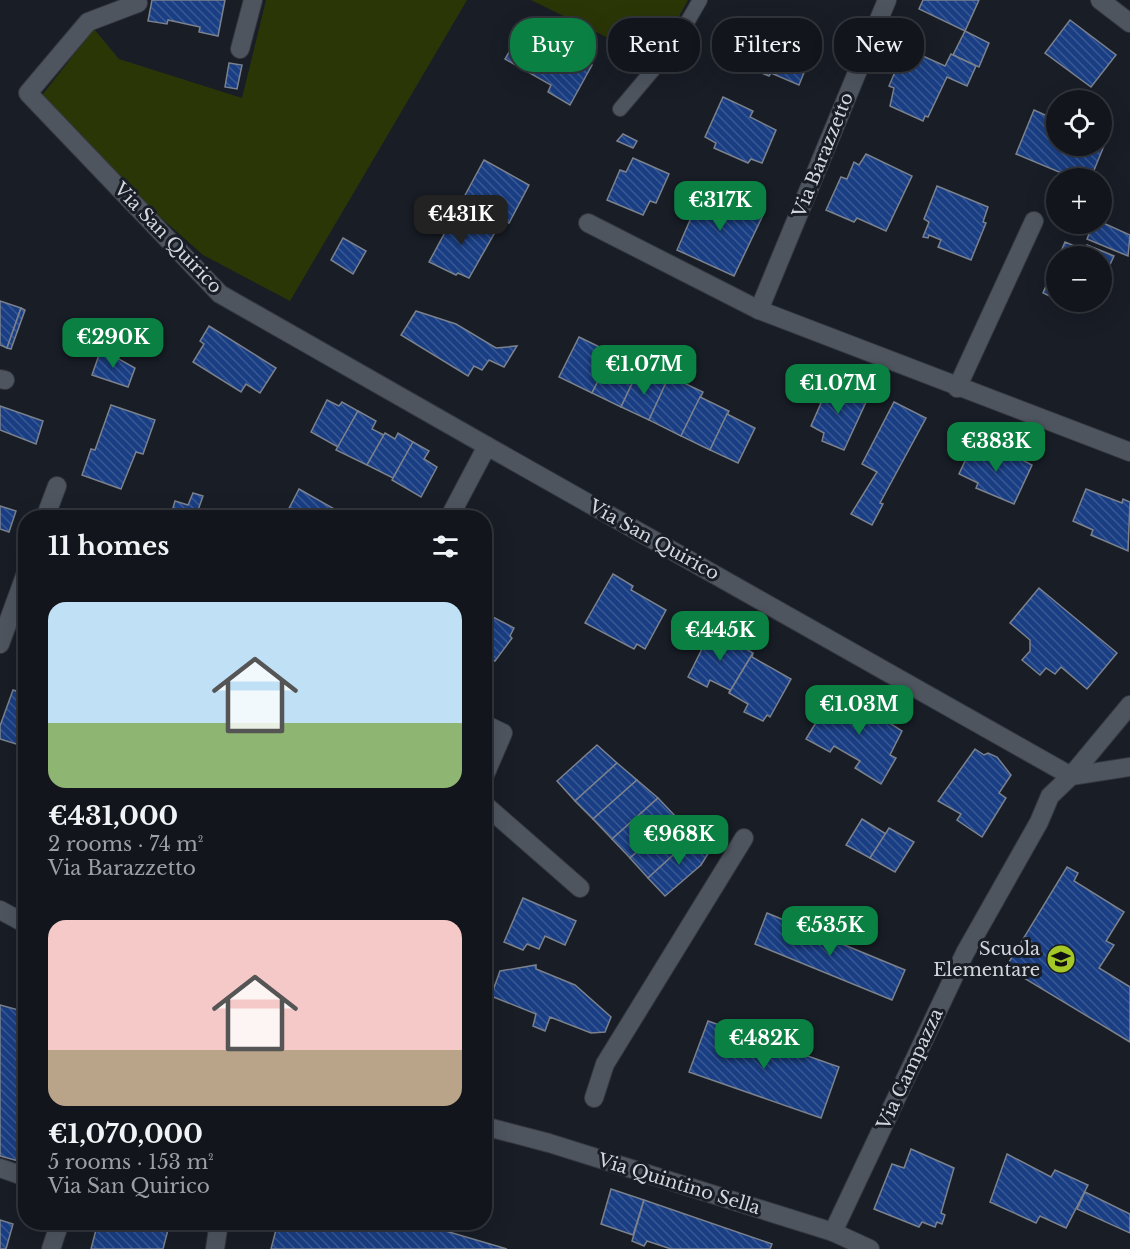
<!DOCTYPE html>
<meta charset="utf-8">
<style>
:root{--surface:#12161c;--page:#1f2329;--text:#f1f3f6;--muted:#9c9fa3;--line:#31353b;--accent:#0b8043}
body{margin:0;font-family:"Libre Baskerville",serif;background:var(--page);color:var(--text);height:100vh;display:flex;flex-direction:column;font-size:22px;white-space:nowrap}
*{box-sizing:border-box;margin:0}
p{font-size:20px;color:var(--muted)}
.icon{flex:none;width:33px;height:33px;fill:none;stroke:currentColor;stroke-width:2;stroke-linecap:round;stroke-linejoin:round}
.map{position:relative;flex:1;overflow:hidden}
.sheet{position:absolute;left:18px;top:510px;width:474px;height:720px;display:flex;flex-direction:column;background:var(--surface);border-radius:24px;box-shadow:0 6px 24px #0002,0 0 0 2px var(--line)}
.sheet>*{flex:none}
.guide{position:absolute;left:510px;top:18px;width:530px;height:54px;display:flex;gap:12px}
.controls{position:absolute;left:1046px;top:90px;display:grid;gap:12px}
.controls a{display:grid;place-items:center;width:66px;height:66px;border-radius:50%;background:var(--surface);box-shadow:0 6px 24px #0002,0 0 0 2px var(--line);font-size:30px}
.price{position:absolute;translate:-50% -51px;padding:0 14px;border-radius:12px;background:var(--accent);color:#fff;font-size:20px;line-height:39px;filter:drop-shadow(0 2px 3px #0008)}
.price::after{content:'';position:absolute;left:50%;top:36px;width:18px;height:14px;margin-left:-9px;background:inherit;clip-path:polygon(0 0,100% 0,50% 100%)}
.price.active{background:#222;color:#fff}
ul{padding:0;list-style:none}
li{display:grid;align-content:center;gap:12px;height:318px;padding:0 30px}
li span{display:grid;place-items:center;height:186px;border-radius:18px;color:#555}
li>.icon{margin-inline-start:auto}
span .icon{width:108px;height:108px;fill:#fffc;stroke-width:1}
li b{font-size:26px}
h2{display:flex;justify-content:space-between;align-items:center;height:72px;padding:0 30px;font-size:26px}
.tag{padding:0 21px;border-radius:24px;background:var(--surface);box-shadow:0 6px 24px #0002,0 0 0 2px var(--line);font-size:21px;line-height:54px}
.tag.active{background:var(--accent);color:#fff}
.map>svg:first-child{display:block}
.grass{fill:#2b3607}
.building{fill:url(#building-back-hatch);stroke:#7b818d;stroke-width:1.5}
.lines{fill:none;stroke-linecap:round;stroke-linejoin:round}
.service-casing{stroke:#363940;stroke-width:16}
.minor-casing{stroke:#363940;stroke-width:20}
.service{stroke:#4e555f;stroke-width:14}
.minor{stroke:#4e555f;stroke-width:18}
.labels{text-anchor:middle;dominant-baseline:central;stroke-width:6;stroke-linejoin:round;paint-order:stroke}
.street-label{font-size:18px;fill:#d3d7dd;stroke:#181d26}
.poi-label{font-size:18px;fill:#d3d7dd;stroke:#181d26;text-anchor:end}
</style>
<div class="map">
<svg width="1130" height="1249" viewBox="0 0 1130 1249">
<defs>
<pattern id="building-back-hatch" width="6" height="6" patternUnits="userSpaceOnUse" patternTransform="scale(1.5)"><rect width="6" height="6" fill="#193e83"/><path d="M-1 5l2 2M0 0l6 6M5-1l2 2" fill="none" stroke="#3a5994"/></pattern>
</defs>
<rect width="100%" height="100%" fill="#181d26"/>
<g class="grass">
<polygon points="266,0 467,0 290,301 203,255 106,169 52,115 43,94 94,29 119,59 242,98"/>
<polygon points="531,0 688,0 655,61"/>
</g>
<g class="building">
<polygon points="152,0 225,0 218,36 199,32 200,27 168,20 167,24 148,21"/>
<polygon points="923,0 979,0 965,31 919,9"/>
<polygon points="1070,20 1116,55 1091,87 1045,53"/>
<polygon points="758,27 786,38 789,31 812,42 808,52 812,53 799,85 771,73 769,76 747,67 754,49 748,46"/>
<polygon points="523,28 592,65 570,105 548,92 551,85 505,59"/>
<polygon points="965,31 989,43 979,67 953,55"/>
<polygon points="905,48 945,66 951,54 976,66 967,86 947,77 928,117 925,116 923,121 890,106 894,88 889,86"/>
<polygon points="229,63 242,65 237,89 225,87"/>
<polygon points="723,97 753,111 750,117 776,130 762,163 751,159 748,163 714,148 716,143 705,137"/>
<polygon points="1034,110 1056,120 1056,146 1101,146 1101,139 1106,141 1092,175 1075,168 1071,177 1016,154"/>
<polygon points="623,134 637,141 633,148 617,141"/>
<polygon points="866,154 912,176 886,231 857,218 854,222 826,210 841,177 847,179 854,162 859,165"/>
<polygon points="633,158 669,174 656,203 650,201 643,215 607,200 620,170 626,172"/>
<polygon points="484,160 529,185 509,223 502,220 494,234 456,212"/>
<polygon points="937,186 988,207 983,222 986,223 971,260 938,247 941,240 929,235 928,238 923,237 929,222 924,219"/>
<polygon points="704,188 763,215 734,276 677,250"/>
<polygon points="456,212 494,234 469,278 458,273 456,275 429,262"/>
<polygon points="1101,222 1130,235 1128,256 1087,239 1093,224"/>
<polygon points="343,238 366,251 353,274 331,260"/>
<polygon points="1065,242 1084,250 1087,245 1114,256 1101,284 1101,256 1059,256"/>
<polygon points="1056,263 1056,299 1043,293"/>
<polygon points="0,301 21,308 7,348 0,345"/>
<polygon points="21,308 25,310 11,349 7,348"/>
<polygon points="416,311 456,324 496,348 517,346 504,367 489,360 482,370 474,366 468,376 401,335"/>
<polygon points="209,326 276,368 260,393 246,384 241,392 193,362 204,344 200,341"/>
<polygon points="579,337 612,353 592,393 559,377"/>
<polygon points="101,349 135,368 128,387 92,375"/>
<polygon points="612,354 640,367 621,407 592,393"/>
<polygon points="638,371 666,384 649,420 621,407"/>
<polygon points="669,376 703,392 681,436 649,420"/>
<polygon points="829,380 848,388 847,392 866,402 844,450 822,441 824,433 811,426 821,403 818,402"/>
<polygon points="700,397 729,411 710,450 681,436"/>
<polygon points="327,400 339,406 342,402 358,411 338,447 311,432"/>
<polygon points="894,402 926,418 880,503 883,504 872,525 851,514 877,472 862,464"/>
<polygon points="111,405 155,420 143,454 136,452 121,489 82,475 91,449 95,450"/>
<polygon points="0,406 43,421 36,444 0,430"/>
<polygon points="358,411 376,421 372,429 384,435 367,465 336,450"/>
<polygon points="727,414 755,428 738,463 710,450"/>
<polygon points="385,433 395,439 398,433 413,442 393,478 367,465"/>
<polygon points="413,442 429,451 424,459 437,467 421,497 392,480"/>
<polygon points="973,444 1009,459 1011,454 1032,465 1014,504 976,488 978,483 959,474"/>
<polygon points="299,489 343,514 341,518 284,518"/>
<polygon points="1086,489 1122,503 1123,499 1130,502 1128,551 1091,535 1093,530 1073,521"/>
<polygon points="193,493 203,496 197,513 211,518 170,518 175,501 188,505"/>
<polygon points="0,506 16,511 9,532 0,529"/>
<polygon points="613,574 633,586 631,590 666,610 645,649 637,644 634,649 585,623"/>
<polygon points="1039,588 1117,653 1087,689 1061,667 1055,674 1046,668 1040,675 1022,660 1030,651 1030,640 1010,623"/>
<polygon points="485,613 514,628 510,636 512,638 495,661 484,655"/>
<polygon points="712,629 753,653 729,693 730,690 710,680 707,687 688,677"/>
<polygon points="753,653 752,657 791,679 770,717 767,715 763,721 744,712 748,704 729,693"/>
<polygon points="13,690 26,694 26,747 0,739 0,726"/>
<polygon points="842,696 860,705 863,701 888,714 885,720 902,731 890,755 896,758 881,784 855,768 860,761 834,746 830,752 806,739 820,716 828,719"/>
<polygon points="597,745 617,763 575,801 557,781"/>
<polygon points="975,749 984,755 988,753 997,757 1011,775 999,793 1006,798 982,837 957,820 961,814 938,801"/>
<polygon points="617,763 637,780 593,819 575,801"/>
<polygon points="637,780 658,798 612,839 593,819"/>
<polygon points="658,798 676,817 630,858 612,839"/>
<polygon points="676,817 694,836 648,878 630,858"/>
<polygon points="862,819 886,834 870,858 846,845"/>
<polygon points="889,828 914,842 895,872 870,858"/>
<polygon points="694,836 709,852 701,865 665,896 648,878"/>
<polygon points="1067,867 1078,873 1074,881 1124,912 1106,941 1114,945 1099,968 1130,987 1130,1042 1006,967"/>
<polygon points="523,898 576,921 565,945 545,936 539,949 527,944 523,950 504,942"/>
<polygon points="767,913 905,970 892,1000 755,944"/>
<polygon points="536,965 536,969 575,985 611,1017 605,1032 591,1033 550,1017 545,1031 533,1026 536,1014 491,996 500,971"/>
<polygon points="0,1005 26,1012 26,1163 0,1156"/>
<polygon points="708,1021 839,1067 821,1118 689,1072"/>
<polygon points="911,1149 954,1168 941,1213 945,1215 942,1224 937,1222 935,1227 922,1222 919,1227 874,1209 892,1164 904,1168"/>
<polygon points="1007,1154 1051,1177 1055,1170 1088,1185 1066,1228 1040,1216 1036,1223 990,1202"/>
<polygon points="611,1189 644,1200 633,1235 601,1224"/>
<polygon points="1085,1192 1130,1214 1130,1233 1077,1209"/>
<polygon points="644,1200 772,1244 770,1249 671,1249 647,1241 644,1246 632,1241"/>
<polygon points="0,1220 13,1224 6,1249 0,1249"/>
<polygon points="98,1222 170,1222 163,1249 91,1249"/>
<polygon points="278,1222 415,1222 507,1249 271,1249"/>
</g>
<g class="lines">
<g class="service-casing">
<polyline id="service" points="620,109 674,45 700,0"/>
</g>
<g class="minor-casing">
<g id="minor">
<polyline points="887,0 759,310 1130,452"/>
<polyline points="1100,0 1130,23"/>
<polyline points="138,3 88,22 28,93 220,294 487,446"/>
<polyline points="240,49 253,0"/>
<polyline points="588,223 759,310"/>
<polyline points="0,379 5,380"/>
<polyline points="957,388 1034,221"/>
<polyline points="45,518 57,486"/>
<polyline points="449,518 487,446 1071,776 1130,705"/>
<polyline points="0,644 26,573"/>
<polyline points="484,724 503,733 484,777"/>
<polyline points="484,804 580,888"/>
<polyline points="0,910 26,924"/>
<polyline points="594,1098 605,1064 744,838"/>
<polyline points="484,1126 549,1143 833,1232 870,1249"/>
<polyline points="0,1168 26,1177"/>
<polyline points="833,1232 965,953 1039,822 1050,796 1071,776 1130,767"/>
<polyline points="51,1249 60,1222"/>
<polyline points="215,1249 219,1222"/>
</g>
</g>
<use href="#service" class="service"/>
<use href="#minor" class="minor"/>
</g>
<defs>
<g id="school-disc" transform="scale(1.5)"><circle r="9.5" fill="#a4c825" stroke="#181d26"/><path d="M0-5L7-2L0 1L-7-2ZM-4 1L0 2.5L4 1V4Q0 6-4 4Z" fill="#111"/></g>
</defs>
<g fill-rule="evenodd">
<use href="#school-disc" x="1061" y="959"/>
</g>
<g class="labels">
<g class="street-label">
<text transform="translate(823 155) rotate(-68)">Via Barazzetto</text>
<text transform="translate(168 238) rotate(46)">Via San Quirico</text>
<text transform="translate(654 540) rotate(29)">Via San Quirico</text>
<text transform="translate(910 1069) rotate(-65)">Via Campazza</text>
<text transform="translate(679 1184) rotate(17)">Via Quintino Sella</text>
</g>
<g class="poi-label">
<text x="1040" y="949">Scuola<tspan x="1040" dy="21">Elementare</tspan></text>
</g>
</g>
</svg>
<div class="controls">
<a><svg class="icon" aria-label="locate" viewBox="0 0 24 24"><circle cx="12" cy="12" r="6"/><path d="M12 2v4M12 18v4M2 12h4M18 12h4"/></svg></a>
<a>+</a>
<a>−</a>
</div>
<b class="price" style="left:720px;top:232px">€317K</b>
<b class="price active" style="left:461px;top:246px">€431K</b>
<b class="price" style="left:113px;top:369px">€290K</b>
<b class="price" style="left:644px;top:396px">€1.07M</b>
<b class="price" style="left:838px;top:415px">€1.07M</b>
<b class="price" style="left:996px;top:473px">€383K</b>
<b class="price" style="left:720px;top:662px">€445K</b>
<b class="price" style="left:859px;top:736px">€1.03M</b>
<b class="price" style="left:679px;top:866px">€968K</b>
<b class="price" style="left:830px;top:957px">€535K</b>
<b class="price" style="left:764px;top:1070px">€482K</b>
<div class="guide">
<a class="tag active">Buy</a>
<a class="tag">Rent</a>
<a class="tag">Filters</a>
<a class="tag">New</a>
</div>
<section class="sheet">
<h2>11 homes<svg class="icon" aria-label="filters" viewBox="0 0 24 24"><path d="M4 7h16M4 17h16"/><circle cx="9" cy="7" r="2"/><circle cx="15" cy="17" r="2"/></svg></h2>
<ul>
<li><span style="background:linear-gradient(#bfe0f5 65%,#8fb573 0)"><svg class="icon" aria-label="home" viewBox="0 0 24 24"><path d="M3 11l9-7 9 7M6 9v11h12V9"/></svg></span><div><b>€431,000</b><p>2 rooms · 74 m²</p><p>Via Barazzetto</p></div></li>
<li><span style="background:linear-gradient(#f6c9c9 70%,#b9a48a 0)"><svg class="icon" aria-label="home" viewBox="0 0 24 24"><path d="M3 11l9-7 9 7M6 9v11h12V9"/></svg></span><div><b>€1,070,000</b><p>5 rooms · 153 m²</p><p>Via San Quirico</p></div></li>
</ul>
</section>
</div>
